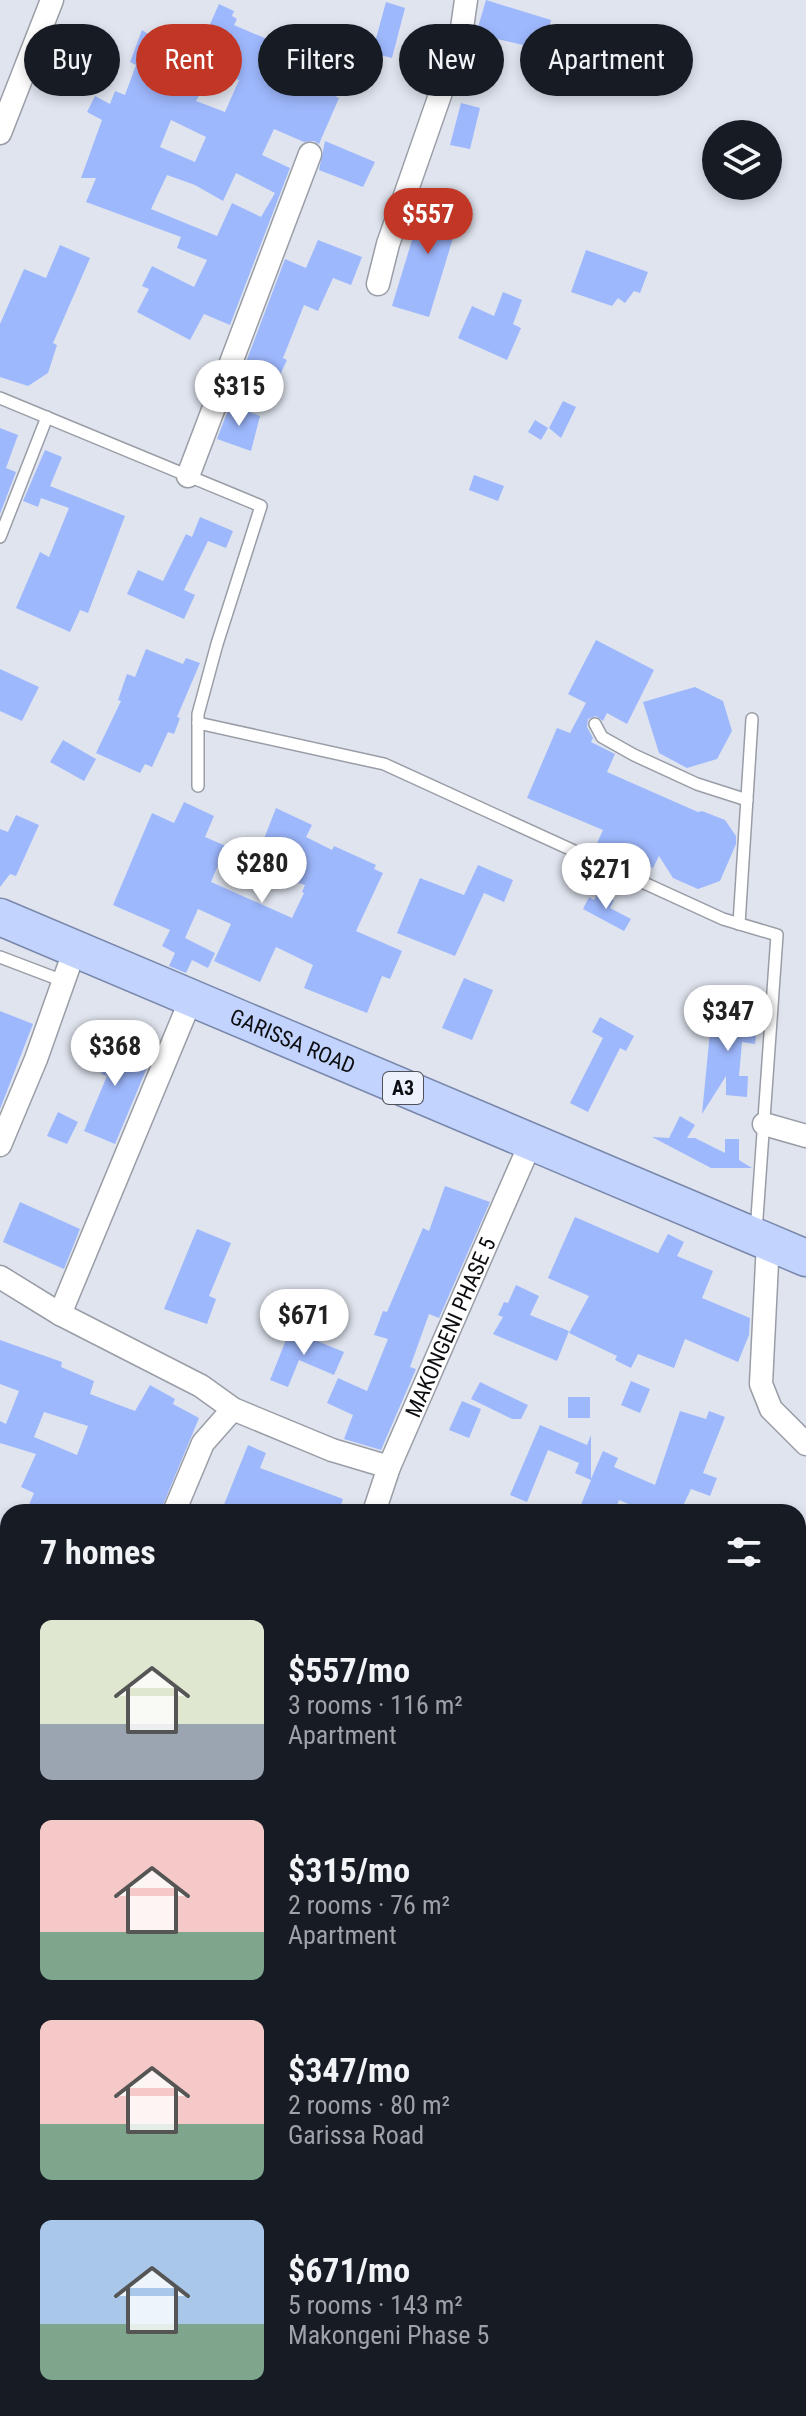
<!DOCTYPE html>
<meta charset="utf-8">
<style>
:root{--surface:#171b24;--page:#20242c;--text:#f1f3f6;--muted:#9ea1a6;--accent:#c23626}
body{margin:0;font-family:"Roboto Condensed",sans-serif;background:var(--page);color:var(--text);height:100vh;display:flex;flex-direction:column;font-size:30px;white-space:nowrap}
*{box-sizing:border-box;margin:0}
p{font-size:26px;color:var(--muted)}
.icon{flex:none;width:44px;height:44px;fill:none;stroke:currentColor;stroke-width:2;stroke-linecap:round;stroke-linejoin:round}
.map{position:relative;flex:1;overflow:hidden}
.drawer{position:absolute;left:0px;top:1504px;width:806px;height:912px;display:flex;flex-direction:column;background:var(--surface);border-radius:24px 24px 0 0;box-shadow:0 4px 12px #0003}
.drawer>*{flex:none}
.guide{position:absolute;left:24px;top:24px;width:758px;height:72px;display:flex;gap:16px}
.buttons{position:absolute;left:702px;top:120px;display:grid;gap:16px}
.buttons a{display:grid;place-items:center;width:80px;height:80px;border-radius:50%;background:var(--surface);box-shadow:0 4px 12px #0003;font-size:40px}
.price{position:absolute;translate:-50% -68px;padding:0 18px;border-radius:28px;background:#fff;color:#222;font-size:26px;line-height:52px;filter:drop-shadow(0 2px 4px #0008)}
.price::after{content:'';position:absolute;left:50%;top:48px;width:24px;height:18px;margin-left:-12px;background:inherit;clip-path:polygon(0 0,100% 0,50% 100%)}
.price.active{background:var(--accent);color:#fff}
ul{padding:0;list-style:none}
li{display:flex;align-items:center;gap:24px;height:200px;padding:0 40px}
li span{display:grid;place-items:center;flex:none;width:224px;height:160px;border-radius:12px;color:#555}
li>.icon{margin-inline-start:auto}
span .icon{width:96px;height:96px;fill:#fffc;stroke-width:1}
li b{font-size:34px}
h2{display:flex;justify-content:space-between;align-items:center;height:96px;padding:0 40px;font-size:34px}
.chip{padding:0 28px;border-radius:36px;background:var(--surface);box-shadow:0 4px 12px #0003;font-size:28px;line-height:72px}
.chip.active{background:var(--accent);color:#fff}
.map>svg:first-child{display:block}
.building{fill:#9eb8fd;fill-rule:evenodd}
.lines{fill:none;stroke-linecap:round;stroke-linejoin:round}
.service-casing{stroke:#999da6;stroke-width:14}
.minor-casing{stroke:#999da6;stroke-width:25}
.trunk-casing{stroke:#7987ab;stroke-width:39}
.service{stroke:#fff;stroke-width:11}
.minor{stroke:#fff;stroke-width:22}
.trunk{stroke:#c2d3fe;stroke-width:36}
.labels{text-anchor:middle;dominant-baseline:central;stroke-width:8;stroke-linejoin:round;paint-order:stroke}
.shield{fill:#edf1fb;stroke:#505157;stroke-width:2}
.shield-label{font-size:20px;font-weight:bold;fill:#0c0d11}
.street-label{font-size:22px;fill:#0c0d11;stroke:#edf1fb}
</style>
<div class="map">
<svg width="806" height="2416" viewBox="0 0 806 2416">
<rect width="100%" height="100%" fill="#dfe4ee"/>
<g class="building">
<polygon points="486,0 551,20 545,50 476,34"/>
<polygon points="386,2 405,8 392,58 372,53"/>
<path d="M219 4 234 11 232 16 237 19 234 25 295 51 327 59 318 88 339 98 319 144 314 141 304 142 274 129 262 155 290 168 230 325 204 314 190 340 137 312 149 289 142 286 152 266 194 287 207 260 177 248 181 237 86 202 96 178H81L102 120 87 112 95 96 110 104 115 91 125 95 136 65 130 62 142 30 207 73 195 92 200 94 196 101 225 112 239 80 224 74 233 54 203 40ZM171 120 206 137 195 162 160 147ZM236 173 275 193 261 217 232 203 217 236 151 209 167 175 195 185 223 201Z"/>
<polygon points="461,103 480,108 470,149 450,145"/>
<polygon points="325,141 375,162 363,187 319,170"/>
<polygon points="426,194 463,205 429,317 392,306"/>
<polygon points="318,240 362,257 351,285 333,278 318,311 304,305 283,358 287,360 275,385 243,370 285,259 306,268"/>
<polygon points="60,245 90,258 53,343 57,345 48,373 28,386 0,377 0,324 24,269 46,278"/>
<polygon points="586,250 648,272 640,293 634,291 625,303 618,298 612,306 571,292"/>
<polygon points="503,292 522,300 513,324 521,328 507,360 458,338 472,306 494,316"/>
<polygon points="563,401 576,407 561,438 549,428"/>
<polygon points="230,405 260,416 251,451 217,439"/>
<polygon points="535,420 548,428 541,440 528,432"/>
<polygon points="0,428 18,435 6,468 16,472 0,514"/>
<polygon points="45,450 62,457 50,486 125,516 88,613 80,610 70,632 16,608 40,552 49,557 69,508 41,498 38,507 23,501"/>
<polygon points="474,475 504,486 498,501 469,490"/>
<polygon points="200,517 233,531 226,548 208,541 184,590 195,595 184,619 127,594 138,570 163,581 186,534 192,537"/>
<polygon points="596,640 654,670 627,724 607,713 603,721 596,716 588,719 587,727 593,738 591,742 615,754 607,772 698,812 702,811 725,820 736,836 736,844 720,881 698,889 673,878 659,856 653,868 597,843 603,830 527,798 557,728 570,733 586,703 568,694"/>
<polygon points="146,649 183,664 186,658 200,663 177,717 180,718 174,734 168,732 152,767 145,764 140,773 96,753 121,701 118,700 127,674 135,677"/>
<polygon points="0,669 39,687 22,721 0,711"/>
<polygon points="695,687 723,701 732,731 717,759 687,768 659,753 643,702"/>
<polygon points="63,740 96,759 84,781 50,762"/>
<polygon points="184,802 214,816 205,837 226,846 211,882 292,918 304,893 302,892 305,885 268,873 260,849 276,808 312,825 306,837 332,850 334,846 376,865 374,869 383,873 356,931 402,951 390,979 382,976 367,1013 304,988 313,965 276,947 260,982 214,961 231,924 198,909 185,938 215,953 208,968 192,960 186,973 169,966 175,953 162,946 170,930 113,905 152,813 174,823"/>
<polygon points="16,815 39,825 16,876 10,874 0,887 0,829 8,832"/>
<polygon points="478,865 513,880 504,902 484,893 455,956 397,933 420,878 464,895"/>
<polygon points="598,892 614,900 610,908 631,919 624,931 583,909 589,897 594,900"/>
<polygon points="464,978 493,990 472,1040 442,1028"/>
<polygon points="0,1011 33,1024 0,1109"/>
<polygon points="712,1011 758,1015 755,1044 742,1042 739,1076 748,1076 747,1097 726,1095 726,1076 702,1114"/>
<polygon points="600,1017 634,1036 626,1051 620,1048 588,1112 570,1103 603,1038 592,1032"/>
<polygon points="85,1039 110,1050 113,1042 151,1058 115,1144 84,1131 107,1076 101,1074 105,1063 79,1052"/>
<polygon points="58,1112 78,1122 67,1144 47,1136"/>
<polygon points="680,1116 695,1125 687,1138 695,1138 725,1153 725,1139 739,1139 739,1160 752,1168 711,1168 652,1137 669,1138"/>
<polygon points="445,1186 490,1202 439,1318 429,1314 410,1367 416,1369 381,1450 344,1439 353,1415 327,1403 338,1378 367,1391 388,1339 374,1335 383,1311 387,1312 423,1228 429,1231"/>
<polygon points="20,1202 80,1229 64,1269 3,1242"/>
<polygon points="575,1217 658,1253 668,1234 684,1242 677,1256 713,1271 702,1298 750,1318 749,1335 738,1362 685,1339 674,1368 638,1354 631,1368 615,1360 617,1356 569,1333 589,1296 548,1278"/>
<polygon points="197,1229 231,1243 209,1296 216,1299 207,1324 164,1309"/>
<polygon points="516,1285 539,1296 530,1315 569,1331 557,1361 493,1334 503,1317 498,1315 504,1302 508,1303"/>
<polygon points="290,1330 344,1352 334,1375 299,1360 288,1387 270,1380"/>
<path d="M0 1340 62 1362 61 1367 94 1381 90 1394 135 1411 150 1385 175 1399 173 1404 199 1418 160 1512H26L34 1493 21 1487 36 1454 0 1443V1421L6 1424 19 1391 0 1384ZM44 1412 88 1426 77 1455 34 1437Z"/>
<polygon points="631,1381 650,1389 640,1413 621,1405"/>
<polygon points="480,1382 528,1405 521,1419 512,1419 471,1399"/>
<rect x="568" y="1397" width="22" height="21"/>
<polygon points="462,1401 481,1409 469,1438 449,1430"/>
<polygon points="680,1411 706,1419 709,1411 725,1417 703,1473 717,1478 710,1496 691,1489 680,1512 647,1512 619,1500 614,1512 578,1512 591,1480 575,1473 579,1463 548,1450 527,1502 510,1495 540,1425 587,1445 591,1435 591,1479 603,1451 618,1458 614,1467 655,1485"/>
<polygon points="248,1445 266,1453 260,1468 343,1499 338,1512 221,1512"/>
</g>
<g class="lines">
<g class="service-casing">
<g id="service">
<polyline points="0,398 261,506 217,644 198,714 198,786"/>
<polyline points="0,537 47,417"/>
<polyline points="198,723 384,764 723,919 777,935 756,1232"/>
<polyline points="595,724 602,737 634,755 697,784 747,800"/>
<polyline points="739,924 752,719"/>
<polyline points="0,957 63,981"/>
</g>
</g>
<g class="minor-casing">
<g id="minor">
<polyline points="0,133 52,0"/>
<polyline points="378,284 388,244 461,35 466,0"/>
<polyline points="188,476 310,154"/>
<polyline points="764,1124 806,1136"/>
<polyline points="0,1145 36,1059 75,949"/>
<polyline points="768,1242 761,1384 771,1409 806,1444"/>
<polyline points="0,1277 60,1314 201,1386 233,1409 332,1450 389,1467"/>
<polyline points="60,1314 191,999"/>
<polyline points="174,1512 203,1443 233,1409"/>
<path id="s1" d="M374 1512 389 1467 531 1142"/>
<polyline points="798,1682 806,1663"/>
<polyline points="798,1740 806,1743"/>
<polyline points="0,1787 8,1790"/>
<polyline points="0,1883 8,1861"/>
<polyline points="798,2028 806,2031"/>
<polyline points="0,2082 8,2085"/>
<polyline points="798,2211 806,2214"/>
<polyline points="0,2245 8,2242"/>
<polyline points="798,2383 806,2386"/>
<polyline points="141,2416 144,2408"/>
<polyline points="531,2416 535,2408"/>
</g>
</g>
<g class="trunk-casing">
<g id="trunk">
<path id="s2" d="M0 917 806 1258"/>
</g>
</g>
<use href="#service" class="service"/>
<use href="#minor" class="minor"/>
<use href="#trunk" class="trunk"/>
</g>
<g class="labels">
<rect class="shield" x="383" y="1072" width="40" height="32" rx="6"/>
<g class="shield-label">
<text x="403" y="1088">A3</text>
</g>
<g class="street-label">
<text stroke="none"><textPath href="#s2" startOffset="318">GARISSA ROAD</textPath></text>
<text stroke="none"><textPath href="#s1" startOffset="200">MAKONGENI PHASE 5</textPath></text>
</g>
</g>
</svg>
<div class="buttons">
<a><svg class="icon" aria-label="layers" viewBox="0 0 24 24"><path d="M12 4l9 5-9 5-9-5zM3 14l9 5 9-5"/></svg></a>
</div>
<b class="price active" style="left:428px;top:256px">$557</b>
<b class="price" style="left:239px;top:428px">$315</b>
<b class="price" style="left:262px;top:905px">$280</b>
<b class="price" style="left:606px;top:911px">$271</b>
<b class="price" style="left:728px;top:1053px">$347</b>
<b class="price" style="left:115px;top:1088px">$368</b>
<b class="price" style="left:304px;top:1357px">$671</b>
<div class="guide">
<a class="chip">Buy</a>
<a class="chip active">Rent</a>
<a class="chip">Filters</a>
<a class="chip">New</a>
<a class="chip">Apartment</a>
</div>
<section class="drawer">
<h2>7 homes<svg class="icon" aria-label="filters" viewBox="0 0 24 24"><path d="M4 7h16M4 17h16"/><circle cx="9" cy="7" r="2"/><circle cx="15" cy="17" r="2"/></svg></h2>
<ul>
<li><span style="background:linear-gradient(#dfe7d0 65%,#9aa5b1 0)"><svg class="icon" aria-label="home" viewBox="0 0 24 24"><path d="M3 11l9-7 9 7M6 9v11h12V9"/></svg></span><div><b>$557/mo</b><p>3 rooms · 116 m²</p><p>Apartment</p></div></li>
<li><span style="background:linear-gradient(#f6c9c9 70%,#7fa58c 0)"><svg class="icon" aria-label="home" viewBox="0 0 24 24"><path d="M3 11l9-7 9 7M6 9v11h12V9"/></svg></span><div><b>$315/mo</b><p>2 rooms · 76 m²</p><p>Apartment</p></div></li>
<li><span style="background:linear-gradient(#f6c9c9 65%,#7fa58c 0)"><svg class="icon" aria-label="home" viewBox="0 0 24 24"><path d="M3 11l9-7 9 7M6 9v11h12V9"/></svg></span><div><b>$347/mo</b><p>2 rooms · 80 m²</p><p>Garissa Road</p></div></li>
<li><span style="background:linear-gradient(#a9c7e8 65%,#7fa58c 0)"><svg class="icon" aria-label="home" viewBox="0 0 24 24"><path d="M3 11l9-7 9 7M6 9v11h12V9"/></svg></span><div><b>$671/mo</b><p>5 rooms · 143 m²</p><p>Makongeni Phase 5</p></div></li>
</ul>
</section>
</div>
